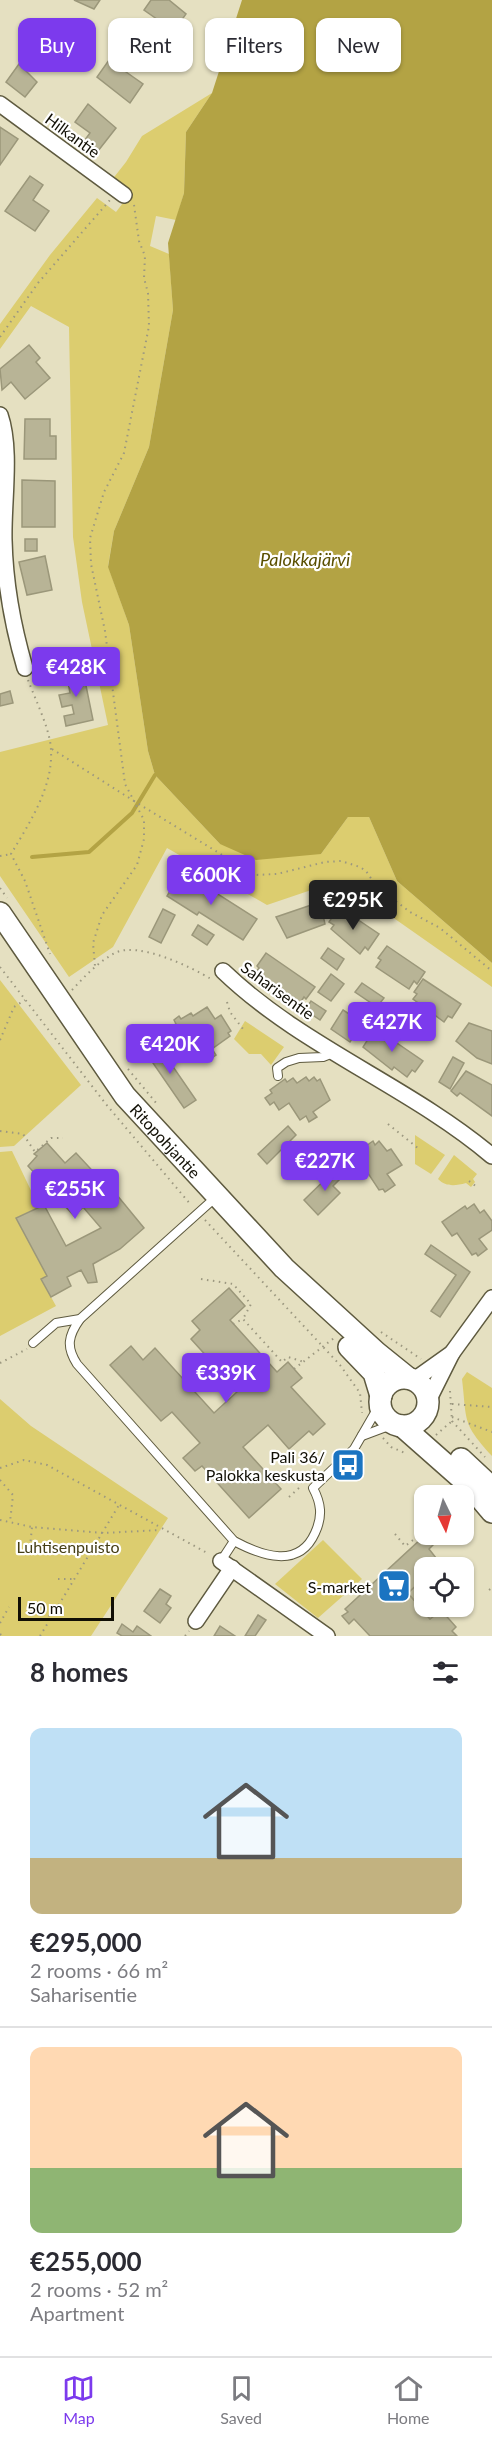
<!DOCTYPE html>
<meta charset="utf-8">
<style>
:root{--surface:#fff;--page:#f2f2f3;--text:#2b2b33;--muted:#7c7c81;--line:#e1e1e2;--accent:#7c3aed}
body{margin:0;font-family:Lato,sans-serif;background:var(--page);color:var(--text);height:100vh;display:flex;flex-direction:column;font-size:22px;white-space:nowrap}
*{box-sizing:border-box;margin:0}
p{font-size:20px;color:var(--muted)}
.icon{flex:none;width:33px;height:33px;fill:none;stroke:currentColor;stroke-width:2;stroke-linecap:round;stroke-linejoin:round}
.map{position:relative;height:1636px;overflow:hidden}
.side{display:flex;flex-direction:column;background:var(--surface);flex:1}
.side>*{flex:none}
.banner{position:absolute;left:18px;top:18px;width:456px;height:54px;display:flex;gap:12px}
.needle{width:39px;rotate:175deg}
.controls{position:absolute;left:414px;top:1485px;display:grid;gap:12px}
.controls a{display:grid;place-items:center;width:60px;height:60px;border-radius:12px;background:var(--surface);box-shadow:0 2px 4px #0004;font-size:30px}
.scale{position:absolute;left:18px;bottom:15px;width:96px;box-sizing:border-box;padding-left:6px;border:3px solid #110f05;border-top:0;font-size:16px;line-height:21px;white-space:nowrap;color:#110f05;-webkit-text-stroke:4px #fff;paint-order:stroke}
.price{position:absolute;translate:-50% -51px;padding:0 14px;border-radius:6px;background:var(--accent);color:#fff;font-size:20px;line-height:39px;filter:drop-shadow(0 2px 3px #0008)}
.price::after{content:'';position:absolute;left:50%;top:36px;width:18px;height:14px;margin-left:-9px;background:inherit;clip-path:polygon(0 0,100% 0,50% 100%)}
.price.on{background:#222;color:#fff}
ul{padding:0;list-style:none}
li{display:grid;align-content:center;gap:12px;height:318px;padding:0 30px}
li+li{border-top:2px solid var(--line)}
li span{display:grid;place-items:center;height:186px;border-radius:12px;color:#555}
li>.icon{margin-inline-start:auto}
span .icon{width:108px;height:108px;fill:#fffc;stroke-width:1}
li b{font-size:26px}
h2{display:flex;justify-content:space-between;align-items:center;height:72px;padding:0 30px;font-size:26px}
.chip{padding:0 21px;border-radius:12px;background:var(--surface);box-shadow:0 2px 4px #0004;font-size:21px;line-height:54px}
.chip.on{background:var(--accent);color:#fff}
.tabs{display:flex;justify-content:space-around;align-items:center;height:84px;border-top:2px solid var(--line);background:var(--surface);font-size:16px;color:var(--muted)}
.tabs a{display:grid;justify-items:center;gap:3px}
.tabs .on{color:var(--accent)}
.map>svg:first-child{display:block}
.green{fill:#dccd6f}
.water{fill:#b3a344}
.lines{fill:none;stroke-linecap:round;stroke-linejoin:round}
.stream{stroke:#b3a344;stroke-width:4}
.building{fill:#b8b496;stroke:#9b977a;stroke-width:1.5}
.service-casing{stroke:#5e5a3f;stroke-width:10}
.minor-casing{stroke:#5e5a3f;stroke-width:18}
.secondary-casing{stroke:#5e5a3f;stroke-width:24}
.path{stroke:#9c9880;stroke-width:2;stroke-dasharray:1.5 4.5;stroke-linecap:butt}
.service{stroke:#fff;stroke-width:8}
.minor{stroke:#fff;stroke-width:15}
.secondary{stroke:#fff;stroke-width:21}
.labels{text-anchor:middle;dominant-baseline:central;stroke-width:4.5;stroke-linejoin:round;paint-order:stroke}
.street-label{font-size:16px;fill:#110f05;stroke:#fff}
.poi-label{font-size:16px;fill:#110f05;stroke:#fff;text-anchor:end}
.park-label{font-size:16px;fill:#453e16;stroke:#fff}
.water-label{font-size:18px;font-style:italic;fill:#5a4f01;stroke:#fff}
</style>
<div class="map">
<svg width="492" height="1636" viewBox="0 0 492 1636">
<rect width="100%" height="100%" fill="#e5e0c1"/>
<g class="green">
<polygon points="212,93 186,132 184,193 176,220 156,216 150,246 169,254 173,310 149,447 114,531 108,566 129,625 148,751 155,775 220,844 321,854 348,817 369,817 397,881 492,963 492,987 348,886 329,884 267,905 167,848 113,947 69,977 0,876 0,752 108,725 82,602 73,537 69,327 31,306 0,349 0,324 50,255 97,198 116,212 126,199 111,181 126,162 142,136"/>
<polygon points="0,980 81,1085 14,1146 0,1147"/>
<polygon points="245,1021 284,1047 271,1065 261,1054 249,1054 234,1039"/>
<polygon points="415,1135 445,1155 431,1174 415,1164"/>
<polygon points="12,1151 39,1207 16,1218 47,1276 41,1279 56,1306 0,1336 0,1152"/>
<path d="M454 1155 477 1174 473 1179 475 1182 471 1187 466 1183C455 1186 446 1187 438 1179Z"/>
<path d="M467 1372 492 1388V1456C462 1423 467 1422 462 1379Z"/>
<polygon points="0,1399 31,1426 168,1518 91,1636 0,1636"/>
<polygon points="323,1540 362,1579 318,1618 275,1584"/>
</g>
<polygon class="water" points="242,0 492,0 492,963 397,881 369,817 348,817 321,854 256,860 220,844 155,775 148,751 129,625 108,567 114,531 149,447 173,310 168,243 184,193 186,132 212,93"/>
<g class="lines">
<polyline class="stream" points="32,857 89,852 132,813 155,775"/>
</g>
<g class="building">
<polygon points="74,0 100,0 94,9"/>
<polygon points="151,0 169,0 186,14 174,31 144,10"/>
<polygon points="37,24 53,35 39,54 24,43"/>
<polygon points="109,60 143,84 130,103 97,77"/>
<polygon points="19,64 37,82 25,97 6,82"/>
<polygon points="88,104 116,128 98,151 84,141 90,133 75,122"/>
<polygon points="0,127 18,139 0,165"/>
<polygon points="30,176 43,185 33,200 49,211 35,231 5,211"/>
<polygon points="29,345 40,358 36,362 50,378 25,399 11,382 2,390 0,369"/>
<polygon points="25,419 50,419 50,436 56,436 56,459 24,459"/>
<polygon points="22,480 55,481 55,527 22,527"/>
<rect x="25" y="539" width="12" height="12"/>
<polygon points="45,556 52,590 27,595 19,562"/>
<polygon points="83,671 93,720 66,726 64,716 74,714 72,705 62,707 59,695 70,693 68,682 57,685 56,677"/>
<polygon points="10,691 13,703 0,706 0,694"/>
<polygon points="176,872 208,893 210,889 257,919 243,940 199,912 197,915 167,896 173,886 169,884"/>
<polygon points="320,902 325,924 287,938 276,917"/>
<polygon points="339,907 379,934 368,950 365,947 360,954 331,929 334,925 329,922"/>
<polygon points="163,909 175,915 161,943 149,937"/>
<polygon points="198,925 214,935 207,945 192,935"/>
<polygon points="387,946 425,972 417,984 414,981 409,989 376,967 381,960 378,958"/>
<polygon points="328,948 344,959 337,970 321,958"/>
<polygon points="266,953 315,987 306,999 304,997 300,1003 256,972 259,968 257,966"/>
<polygon points="331,974 344,984 331,1001 318,992"/>
<polygon points="423,979 461,1004 452,1018 448,1016 444,1022 413,999 417,994 414,992"/>
<polygon points="362,983 384,998 377,1007 355,992"/>
<polygon points="311,1001 326,1011 320,1020 305,1010"/>
<polygon points="207,1007 215,1019 221,1015 231,1031 228,1033 230,1036 212,1049 216,1055 209,1060 206,1055 201,1058 189,1040 184,1044 172,1026 176,1024 174,1020 179,1016 181,1019 191,1013 193,1016"/>
<polygon points="343,1010 363,1023 350,1042 331,1029"/>
<polygon points="469,1023 492,1031 492,1064 477,1058 456,1041"/>
<polygon points="375,1028 423,1061 415,1072 412,1070 407,1077 394,1067 392,1070 363,1047"/>
<polygon points="156,1042 196,1100 184,1108 144,1050"/>
<polygon points="453,1057 464,1063 450,1089 439,1082"/>
<polygon points="466,1071 492,1085 492,1116 460,1093 457,1096 451,1091"/>
<polygon points="306,1077 309,1081 314,1077 317,1081 320,1079 330,1100 313,1112 317,1117 309,1122 306,1116 300,1120 289,1103 279,1110 274,1102 270,1105 265,1098 272,1093 270,1090 285,1079 287,1082 293,1078 297,1083"/>
<polygon points="288,1126 296,1135 267,1164 258,1154"/>
<polygon points="373,1141 375,1145 379,1141 387,1151 391,1149 402,1165 387,1174 395,1185 385,1192 383,1189 379,1190 364,1167 358,1171 349,1158"/>
<polygon points="47,1143 65,1163 76,1153 101,1180 103,1178 144,1228 120,1249 93,1264 97,1282 88,1283 81,1270 67,1277 71,1286 51,1297 41,1279 47,1276 16,1218 44,1205 66,1246 101,1228 83,1207 74,1216 28,1166 37,1156 34,1154"/>
<polygon points="338,1167 345,1174 333,1186 340,1193 318,1215 304,1200"/>
<polygon points="474,1204 480,1213 484,1210 492,1221 492,1230 479,1239 487,1249 478,1256 476,1253 472,1255 457,1233 452,1236 442,1222 465,1206 467,1209"/>
<polygon points="431,1245 470,1272 440,1317 431,1311 456,1275 425,1254"/>
<polygon points="229,1288 245,1306 230,1320 277,1372 288,1362 302,1378 291,1387 325,1424 313,1435 309,1431 289,1449 268,1425 243,1447 281,1489 249,1518 202,1466 195,1471 183,1458 200,1443 172,1412 161,1421 110,1365 131,1346 143,1360 155,1348 214,1413 238,1391 191,1339 200,1330 192,1321"/>
<polygon points="428,1537 434,1544 429,1549 440,1563 436,1568 424,1568 424,1578 408,1593 430,1619 441,1610 456,1627 452,1631 457,1636 370,1636 354,1619 349,1624 342,1616 348,1612 345,1609 421,1539 423,1542"/>
<polygon points="417,1585 416,1594 424,1606 435,1615 430,1619 408,1593"/>
<polygon points="160,1589 171,1596 166,1604 171,1608 160,1623 144,1611"/>
<polygon points="258,1615 266,1620 255,1636 245,1636"/>
<polygon points="122,1624 133,1632 137,1626 151,1636 122,1636 117,1633"/>
<polygon points="220,1626 235,1636 214,1636"/>
</g>
<g class="lines">
<g class="service-casing">
<g id="service">
<polyline points="278,1076 277,1068 286,1062 299,1058 323,1057 333,1053"/>
<path d="M80 1319C68 1336 66 1347 77 1364L234 1541C262 1556 299 1569 315 1533 323 1516 321 1503 313 1488L354 1449 380 1404"/>
<polyline points="33,1343 56,1323 80,1319 216,1197"/>
<polyline points="362,1436 394,1424"/>
<polyline points="221,1561 234,1541"/>
</g>
</g>
<g class="minor-casing">
<g id="minor">
<polyline points="0,104 124,195"/>
<path d="M0 415C12 450 3 502 4 540 5 584 13 627 25 668"/>
<path d="M223 971C302 1047 409 1086 492 1156"/>
<polyline points="414,1380 452,1353 492,1298"/>
<polyline points="428,1401 452,1353"/>
<polyline points="221,1561 327,1636"/>
<polyline points="196,1621 232,1568"/>
</g>
</g>
<g class="secondary-casing">
<g id="secondary">
<path id="s1" d="M0 913 125 1096 284 1268 377 1353 408 1378"/>
<polyline points="349,1347 374,1373 381,1396"/>
<circle cx="404" cy="1402" r="24"/>
<polyline points="402,1426 470,1486 492,1512"/>
<polyline points="461,1459 492,1488"/>
</g>
</g>
<g class="path">
<polyline points="134,205 139,241 145,256 144,278 148,293 149,326 124,453 104,492 90,538 91,564 105,631 125,784 134,801 255,875 277,874 325,862 341,861 360,867 366,871 377,887 410,912 440,928 492,971"/>
<polyline points="0,337 38,283 110,200"/>
<path d="M28 680C35 699 51 731 51 751 53 787 29 824 11 854L25 881 50 954"/>
<polyline points="52,749 134,801 144,820 144,839 137,865 102,915 93,943 95,966"/>
<polyline points="0,856 11,854"/>
<polyline points="0,888 7,898"/>
<polyline points="0,967 105,1103 191,1205"/>
<path d="M72 990C85 976 98 962 115 953 138 941 191 967 211 979"/>
<polyline points="227,1002 230,1012 243,1029"/>
<polyline points="0,1040 14,1007 25,1000"/>
<polyline points="128,1069 157,1104"/>
<polyline points="388,1124 419,1149"/>
<polyline points="0,1131 23,1134 35,1152 51,1138 63,1138"/>
<polyline points="469,1181 477,1187"/>
<polyline points="205,1220 340,1365 360,1393 362,1413"/>
<polyline points="201,1279 233,1284 251,1304 243,1319"/>
<polyline points="233,1324 243,1319 282,1362 288,1357 304,1362"/>
<polyline points="381,1332 421,1359"/>
<polyline points="0,1363 27,1349"/>
<polyline points="294,1369 334,1338"/>
<polyline points="450,1391 452,1421 485,1457"/>
<polyline points="452,1404 492,1407"/>
<polyline points="452,1417 492,1432"/>
<polyline points="436,1435 452,1421"/>
<polyline points="383,1438 391,1447 405,1453"/>
<polyline points="0,1468 24,1460 47,1465 209,1554"/>
<polyline points="0,1480 13,1495 10,1522"/>
<polyline points="289,1497 301,1486"/>
<polyline points="0,1520 32,1527 103,1533 161,1530"/>
<polyline points="395,1534 405,1546 424,1532"/>
<polyline points="30,1547 32,1527"/>
<polyline points="58,1579 73,1579"/>
<polyline points="489,1590 492,1588"/>
<polyline points="41,1606 51,1618"/>
<polyline points="0,1623 9,1607"/>
<polyline points="0,1634 3,1636"/>
<polyline points="40,1636 119,1505"/>
<polyline points="185,1636 189,1631"/>
</g>
<use href="#service" class="service"/>
<use href="#minor" class="minor"/>
<use href="#secondary" class="secondary"/>
</g>
<defs>
<g id="bus-square" transform="scale(1.725)"><rect x="-9" y="-9" width="18" height="18" rx="4" fill="#1b74c1" stroke="#fff"/><path d="M-5-6H5V4H4V6H2V4H-2V6H-4V4H-5ZM-3.5-4V0h7V-4ZM-3.5 1.2v1.5H-2V1.2ZM2 1.2v1.5H3.5V1.2Z" fill="#fff"/></g>
<g id="supermarket-square" transform="scale(1.725)"><rect x="-9" y="-9" width="18" height="18" rx="4" fill="#1b74c1" stroke="#fff"/><path d="M-6-5.5h2.5l.6 2H6L4.5 2H-2.5L-4.4-4H-6ZM-1.5 3.2a1.3 1.3 0 1 0 .1 0ZM3 3.2a1.3 1.3 0 1 0 .1 0Z" fill="#fff"/></g>
</defs>
<g fill-rule="evenodd">
<use href="#bus-square" x="348" y="1465"/>
<use href="#supermarket-square" x="394" y="1586"/>
</g>
<g class="labels">
<g class="street-label">
<text transform="translate(73 135) rotate(36)">Hilkantie</text>
<text transform="translate(278 990) rotate(36)">Saharisentie</text>
<text stroke="none"><textPath href="#s1" startOffset="282">Ritopohjantie</textPath></text>
</g>
<g class="poi-label">
<text x="325" y="1456">Pali 36/<tspan x="325" dy="18">Palokka keskusta</tspan></text>
<text x="371" y="1586">S-market</text>
</g>
<g class="park-label">
<text x="68" y="1546">Luhtisenpuisto</text>
</g>
<g class="water-label">
<text x="305" y="559">Palokkajärvi</text>
</g>
</g>
</svg>
<div class="controls">
<a><svg class="needle" viewBox="-14 -14 28 28"><path d="M0-13l5 13h-10z" fill="#e53935"/><path d="M0 13l5-13h-10z" fill="#7c7c81"/></svg></a>
<a><svg class="icon" aria-label="locate" viewBox="0 0 24 24"><circle cx="12" cy="12" r="6"/><path d="M12 2v4M12 18v4M2 12h4M18 12h4"/></svg></a>
</div>
<div class="scale">50 m</div>
<b class="price" style="left:76px;top:698px">€428K</b>
<b class="price" style="left:211px;top:906px">€600K</b>
<b class="price on" style="left:353px;top:931px">€295K</b>
<b class="price" style="left:392px;top:1053px">€427K</b>
<b class="price" style="left:170px;top:1075px">€420K</b>
<b class="price" style="left:325px;top:1192px">€227K</b>
<b class="price" style="left:75px;top:1220px">€255K</b>
<b class="price" style="left:226px;top:1404px">€339K</b>
<div class="banner">
<a class="chip on">Buy</a>
<a class="chip">Rent</a>
<a class="chip">Filters</a>
<a class="chip">New</a>
</div>
</div>
<section class="side">
<h2>8 homes<svg class="icon" aria-label="filters" viewBox="0 0 24 24"><path d="M4 7h16M4 17h16"/><circle cx="9" cy="7" r="2"/><circle cx="15" cy="17" r="2"/></svg></h2>
<ul>
<li><span style="background:linear-gradient(#bfe0f5 70%,#c2b280 0)"><svg class="icon" aria-label="home" viewBox="0 0 24 24"><path d="M3 11l9-7 9 7M6 9v11h12V9"/></svg></span><div><b>€295,000</b><p>2 rooms · 66 m²</p><p>Saharisentie</p></div></li>
<li><span style="background:linear-gradient(#ffd9b3 65%,#8fb573 0)"><svg class="icon" aria-label="home" viewBox="0 0 24 24"><path d="M3 11l9-7 9 7M6 9v11h12V9"/></svg></span><div><b>€255,000</b><p>2 rooms · 52 m²</p><p>Apartment</p></div></li>
</ul>
</section>
<nav class="tabs">
<a class="on"><svg class="icon" aria-label="map" viewBox="0 0 24 24"><path d="M3 6l6-2 6 2 6-2v14l-6 2-6-2-6 2zM9 4v14M15 6v14"/></svg>Map</a>
<a><svg class="icon" aria-label="saved" viewBox="0 0 24 24"><path d="M7 4h10v16l-5-4-5 4z"/></svg>Saved</a>
<a><svg class="icon" aria-label="home" viewBox="0 0 24 24"><path d="M3 11l9-7 9 7M6 9v11h12V9"/></svg>Home</a>
</nav>
